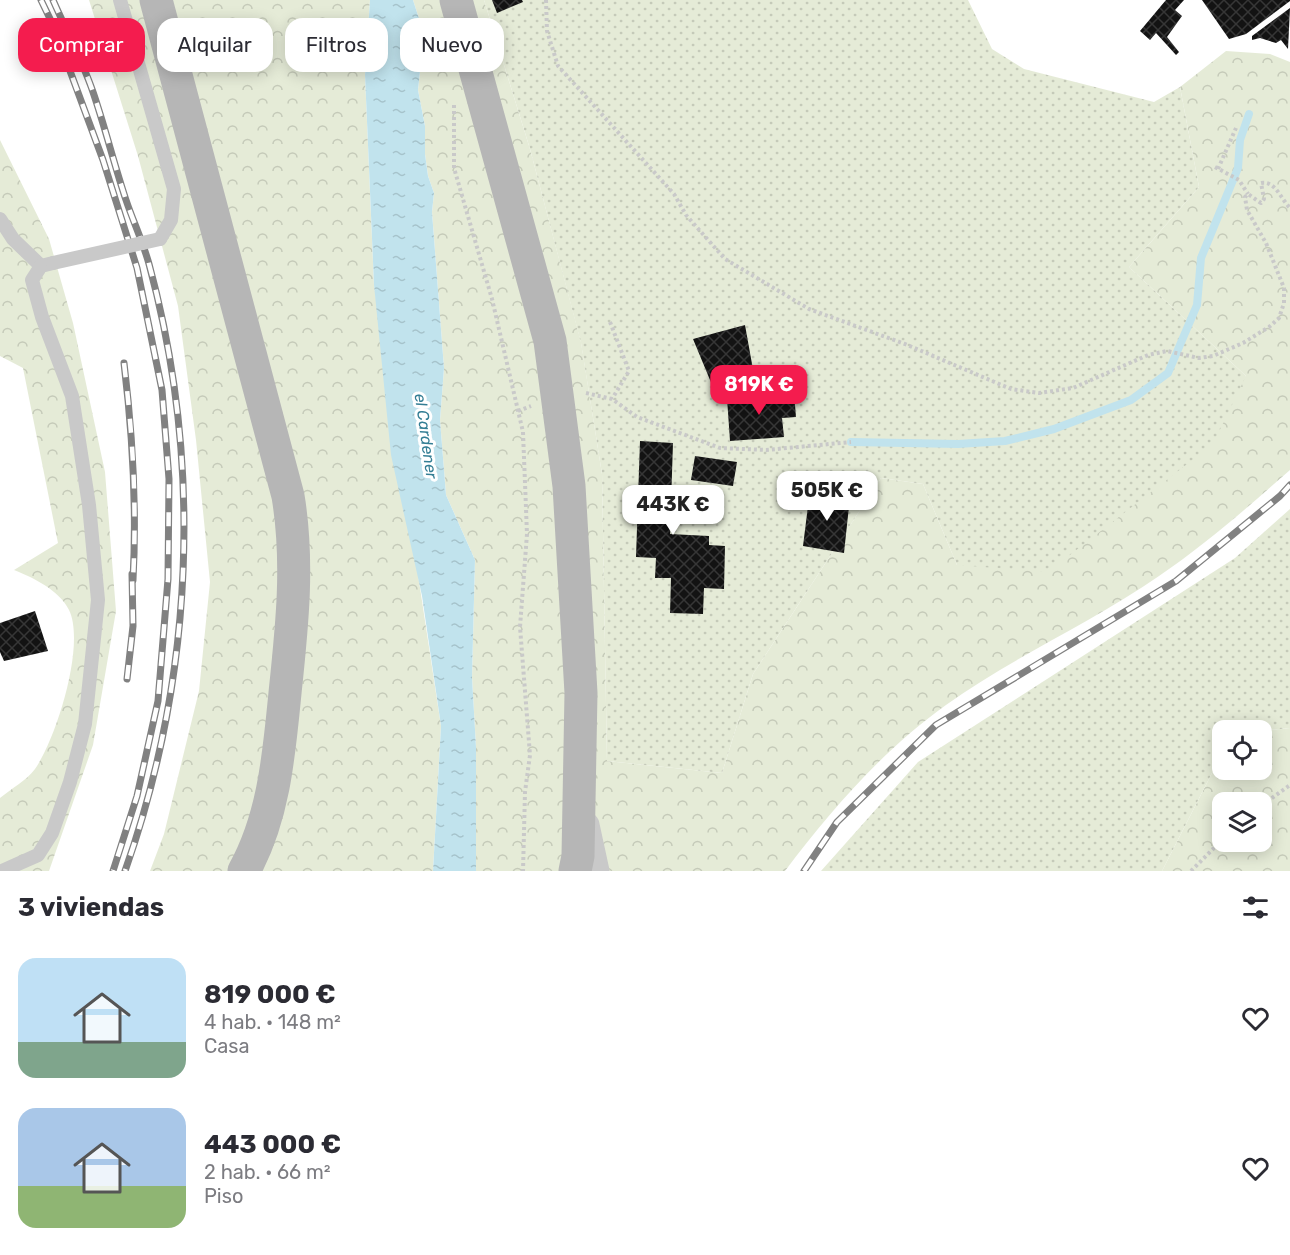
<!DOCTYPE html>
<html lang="es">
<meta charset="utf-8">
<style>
:root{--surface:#fff;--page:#f2f2f3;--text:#2b2b33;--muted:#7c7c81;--accent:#f41c4e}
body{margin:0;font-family:Rubik,sans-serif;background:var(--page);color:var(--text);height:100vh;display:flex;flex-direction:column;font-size:22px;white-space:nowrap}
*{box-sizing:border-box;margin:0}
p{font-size:20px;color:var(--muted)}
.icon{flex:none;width:33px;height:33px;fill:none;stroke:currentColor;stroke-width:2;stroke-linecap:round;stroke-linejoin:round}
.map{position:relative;height:871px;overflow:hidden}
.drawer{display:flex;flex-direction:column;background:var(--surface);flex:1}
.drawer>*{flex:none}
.banner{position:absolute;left:18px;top:18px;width:600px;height:54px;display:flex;gap:12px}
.controls{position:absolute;left:1212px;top:720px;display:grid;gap:12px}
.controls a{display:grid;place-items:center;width:60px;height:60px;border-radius:12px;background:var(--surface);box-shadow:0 3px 15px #0003;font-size:30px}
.price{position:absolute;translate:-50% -51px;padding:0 14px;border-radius:12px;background:#fff;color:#222;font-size:20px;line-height:39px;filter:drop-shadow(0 2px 3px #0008)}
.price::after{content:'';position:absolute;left:50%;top:36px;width:18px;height:14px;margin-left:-9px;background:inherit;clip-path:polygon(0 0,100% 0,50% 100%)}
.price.on{background:var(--accent);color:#fff}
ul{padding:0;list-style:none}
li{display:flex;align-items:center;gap:18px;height:150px;padding:0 18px}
li span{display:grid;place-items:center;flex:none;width:168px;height:120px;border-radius:18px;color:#555}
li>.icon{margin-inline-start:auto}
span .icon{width:72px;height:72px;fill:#fffc;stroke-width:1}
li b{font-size:26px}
h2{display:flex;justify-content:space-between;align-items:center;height:72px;padding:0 18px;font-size:26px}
.pill{padding:0 21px;border-radius:18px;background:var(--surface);box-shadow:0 3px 15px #0003;font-size:21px;line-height:54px}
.pill.on{background:var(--accent);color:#fff}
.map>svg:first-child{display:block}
.forest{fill:url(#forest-crowns);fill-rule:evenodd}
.garden{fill:url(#garden-dots)}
.water{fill:url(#water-ripples)}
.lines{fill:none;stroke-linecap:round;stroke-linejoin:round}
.stream{stroke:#c1e3ed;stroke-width:8}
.building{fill:url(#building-cross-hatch)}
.path{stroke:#c9c9c9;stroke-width:4;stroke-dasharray:3 3;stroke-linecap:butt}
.lane{stroke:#c9c9c9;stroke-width:14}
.street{stroke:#c9c9c9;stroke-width:27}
.secondary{stroke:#b6b6b6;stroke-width:33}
.rail-casing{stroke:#818181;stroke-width:7}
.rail{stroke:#fff;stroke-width:4.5;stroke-dasharray:14;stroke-linecap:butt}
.lane-bridge{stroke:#c9c9c9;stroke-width:14}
.labels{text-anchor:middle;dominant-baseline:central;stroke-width:6;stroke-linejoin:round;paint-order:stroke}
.water-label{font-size:16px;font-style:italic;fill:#347e94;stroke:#fff}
</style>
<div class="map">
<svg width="1290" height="871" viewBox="0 0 1290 871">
<defs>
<pattern id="forest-crowns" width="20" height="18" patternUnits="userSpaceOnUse" patternTransform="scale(1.5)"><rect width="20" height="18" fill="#e5ebd7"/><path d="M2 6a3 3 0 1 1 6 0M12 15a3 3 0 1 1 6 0" fill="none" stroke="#c5cab9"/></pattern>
<pattern id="garden-dots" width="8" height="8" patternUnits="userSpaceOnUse" patternTransform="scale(1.5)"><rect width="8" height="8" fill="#e5ebd7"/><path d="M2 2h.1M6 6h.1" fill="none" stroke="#c5cab9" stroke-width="1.8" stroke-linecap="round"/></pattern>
<pattern id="water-ripples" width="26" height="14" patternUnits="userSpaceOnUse" patternTransform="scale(1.5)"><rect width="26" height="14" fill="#c1e3ed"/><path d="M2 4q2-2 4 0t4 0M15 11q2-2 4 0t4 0" fill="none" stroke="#a6c3cb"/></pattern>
<pattern id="building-cross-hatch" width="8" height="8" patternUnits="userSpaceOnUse" patternTransform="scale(1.5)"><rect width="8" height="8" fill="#131313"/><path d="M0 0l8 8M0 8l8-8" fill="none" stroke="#363636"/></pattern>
</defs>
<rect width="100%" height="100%" fill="#fff"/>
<g class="forest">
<polygon points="89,0 370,0 365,75 374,285 441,726 433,871 150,871 164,834 199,691 210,582 196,440 178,306 138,156"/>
<path d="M413 0H484L530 149 581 342 602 474 607 761 722 773 753 674 881 478 923 484 957 565 1246 376 1129 267 1199 187 1180 87 1226 51 1270 54 1290 62V470C1248 507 1206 544 1159 576 1091 623 1013 657 946 705 883 750 831 810 785 871H476V747L472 677 475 560 446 495 440 420 444 368 432 212 434 193 428 176 425 154V126L418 90 424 34Z"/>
<path d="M0 140 49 239 73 323 105 472 116 611 93 745 49 871H0V798C12 788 26 781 35 769 56 739 86 645 69 610 59 590 34 578 14 570L58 543 23 368 0 356Z"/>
<path d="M1290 728V871H1162L1212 773 1222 765V770H1262V736L1269 730ZM1222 802H1262V842H1222Z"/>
</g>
<g class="garden">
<polygon points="484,0 968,0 992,49 1024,69 1154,102 1180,87 1199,187 1129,267 1246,376 1213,444 1048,572 957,565 923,484 881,478 753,674 722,773 607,761 602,474 581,343 530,149"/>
<polygon points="1290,509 1290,728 1269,730 1262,736 1262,730 1222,730 1222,765 1212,773 1162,871 821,871 918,762 1235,558"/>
</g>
<polygon class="water" points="370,0 413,0 424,34 418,90 425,126 425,154 428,176 434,193 432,212 444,368 440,420 446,495 475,560 472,677 476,747 476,871 433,871 441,726 422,596 391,455 374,285 365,75"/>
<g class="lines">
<polyline class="stream" points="851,442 958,444 1005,441 1054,429 1131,400 1168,373 1197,305 1201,258 1238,168 1240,140 1249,114"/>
</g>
<g class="building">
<polygon points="492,0 522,0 523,2 497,13"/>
<polygon points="1166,0 1184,0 1175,10 1182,16 1167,37 1179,52 1176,55 1156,33 1150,40 1140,31"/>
<polygon points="1202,0 1290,0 1290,1 1246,34 1229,39"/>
<polygon points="1290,8 1288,49 1281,40 1276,43 1260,38 1252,40 1252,36"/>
<polygon points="745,325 754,375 728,380 730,390 715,392 693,339"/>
<polygon points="794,393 796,417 782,418 784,437 730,441 727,398"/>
<polygon points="640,441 673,443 670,534 709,536 709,545 725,546 724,589 704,588 703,614 670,613 671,578 655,578 656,558 636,557"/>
<polygon points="695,456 737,462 733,486 691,480"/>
<polygon points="810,490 850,497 844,553 803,546"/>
<polygon points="35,611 48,651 4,661 0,652 0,623"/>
</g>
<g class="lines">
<g class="path">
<path d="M546 0 547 31 558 66 674 194 686 215 725 259 809 309 905 344 1011 389 1039 393 1073 388 1148 355 1167 351 1199 358 1213 356 1243 343 1269 327 1279 318 1284 303V288L1266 243 1247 210 1245 197 1248 194 1261 203 1264 199 1261 183C1275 180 1281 199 1290 208"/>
<polyline points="454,105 454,168 492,299 523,432 527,534 520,627 530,755 525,792 523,871"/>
<polyline points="1215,167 1239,180 1248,194"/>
<polyline points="1218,169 1236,128"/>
<polyline points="610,322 629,371 612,399"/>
<polyline points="586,393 612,399 637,417 720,448 766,450 851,442"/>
<polyline points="518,411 531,406"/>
<polyline points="1262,805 1290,785"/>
<polyline points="1191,871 1222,840"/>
</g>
<g class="lane">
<polyline points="120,0 174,189 171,220 160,239"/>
<polyline points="0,219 13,239 41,266"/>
<polyline points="2,871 38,855 52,833 70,782 85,724 98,600 89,505 72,396 42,317 32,280 41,266 53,263"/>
</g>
<polyline class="street" points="586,825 596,871"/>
<g class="secondary">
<path d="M156 0 288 496C299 562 292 627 285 693 279 754 274 817 244 871"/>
<polyline points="456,0 550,341 569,486 581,693 578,856 575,871"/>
</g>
<g class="rail-casing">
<g id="rail">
<polyline points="41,0 53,25 103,160 137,268 162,390 169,479 168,579 158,701 137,796 113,871"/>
<path d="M53 0C66 30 82 60 93 92 105 127 114 164 126 200 133 221 143 242 149 264 203 463 194 676 125 871"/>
<path d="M124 363C133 438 137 505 133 580"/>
<polyline points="127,679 133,626 132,574"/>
<polyline points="804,871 837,822 936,725 1176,581 1280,496 1290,485"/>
</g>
</g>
<use href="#rail" class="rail"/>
<polyline class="lane-bridge" points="53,263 160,239"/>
</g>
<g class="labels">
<g class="water-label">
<text transform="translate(426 436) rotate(82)">el Cardener</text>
</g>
</g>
</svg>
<div class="controls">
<a><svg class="icon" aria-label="locate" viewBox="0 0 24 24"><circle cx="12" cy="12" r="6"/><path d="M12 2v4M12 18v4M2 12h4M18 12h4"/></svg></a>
<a><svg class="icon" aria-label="layers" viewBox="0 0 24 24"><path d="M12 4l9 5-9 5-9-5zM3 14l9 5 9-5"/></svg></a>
</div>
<b class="price on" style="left:759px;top:416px">819K €</b>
<b class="price" style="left:827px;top:522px">505K €</b>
<b class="price" style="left:673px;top:536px">443K €</b>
<div class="banner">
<a class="pill on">Comprar</a>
<a class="pill">Alquilar</a>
<a class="pill">Filtros</a>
<a class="pill">Nuevo</a>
</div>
</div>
<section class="drawer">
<h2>3 viviendas<svg class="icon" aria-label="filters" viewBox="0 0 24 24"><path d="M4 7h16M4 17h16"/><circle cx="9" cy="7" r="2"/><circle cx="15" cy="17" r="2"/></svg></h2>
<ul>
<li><span style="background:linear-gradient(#bfe0f5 70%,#7fa58c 0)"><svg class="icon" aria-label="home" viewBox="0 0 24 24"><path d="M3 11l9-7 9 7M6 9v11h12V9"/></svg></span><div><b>819 000 €</b><p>4 hab. · 148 m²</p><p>Casa</p></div><svg class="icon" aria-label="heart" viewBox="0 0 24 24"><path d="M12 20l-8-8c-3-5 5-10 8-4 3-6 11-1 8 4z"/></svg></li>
<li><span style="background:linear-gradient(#a9c7e8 65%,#8fb573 0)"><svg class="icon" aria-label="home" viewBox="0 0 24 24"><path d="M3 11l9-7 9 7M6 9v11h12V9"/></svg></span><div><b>443 000 €</b><p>2 hab. · 66 m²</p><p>Piso</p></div><svg class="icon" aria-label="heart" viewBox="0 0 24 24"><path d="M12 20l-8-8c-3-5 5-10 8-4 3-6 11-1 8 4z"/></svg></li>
</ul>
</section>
